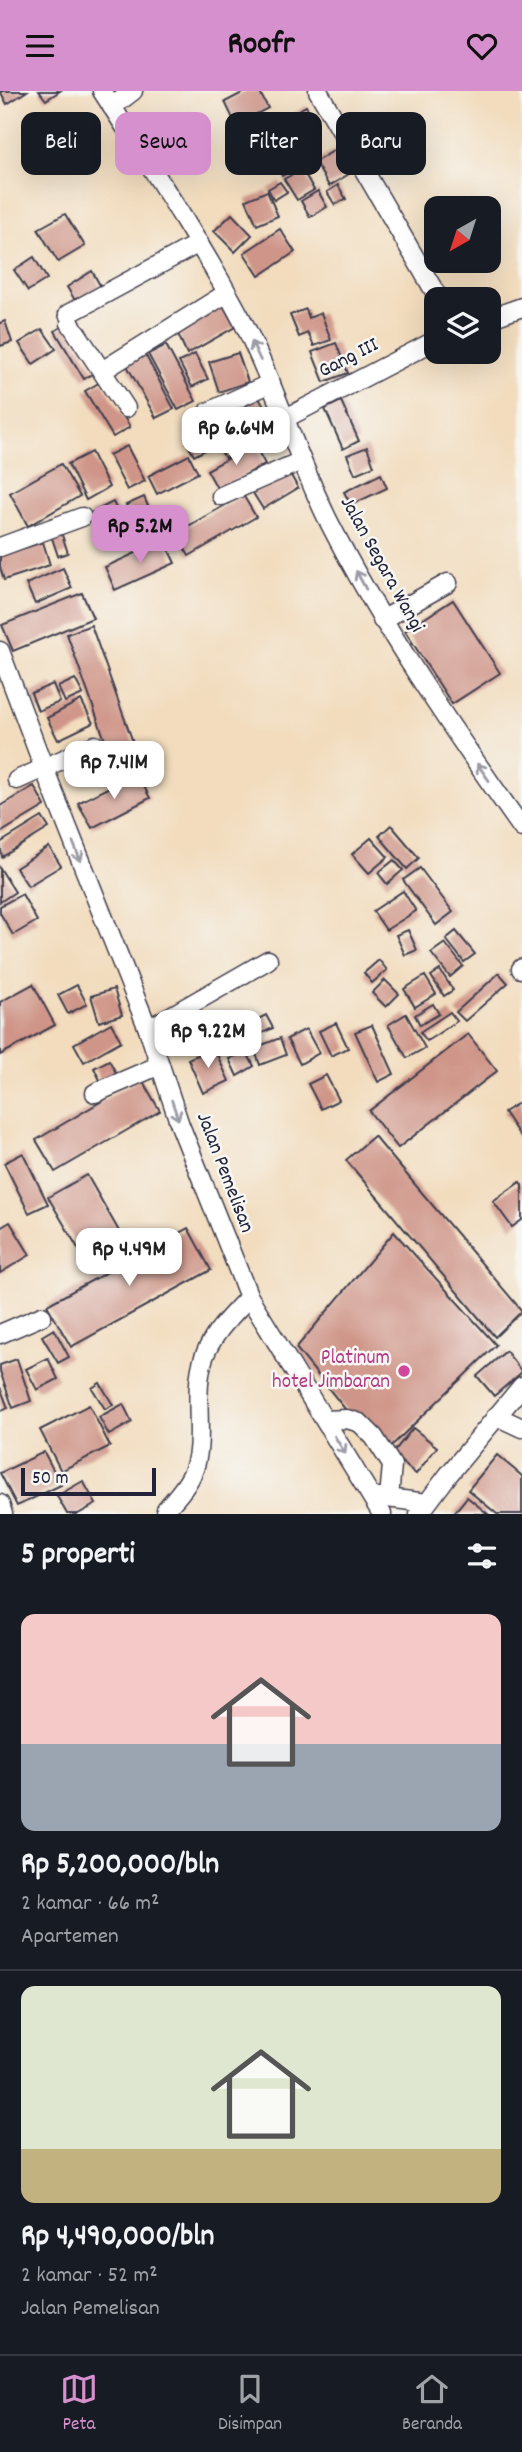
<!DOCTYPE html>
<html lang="id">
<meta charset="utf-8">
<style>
:root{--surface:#171b24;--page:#20242c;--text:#f1f3f6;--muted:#9ea1a6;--line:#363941;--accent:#d690ce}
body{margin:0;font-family:Dekko,sans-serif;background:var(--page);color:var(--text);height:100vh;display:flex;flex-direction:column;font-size:26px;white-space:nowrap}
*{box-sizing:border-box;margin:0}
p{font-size:23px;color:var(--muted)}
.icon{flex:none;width:38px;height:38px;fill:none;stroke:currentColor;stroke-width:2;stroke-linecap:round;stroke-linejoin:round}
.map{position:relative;height:1423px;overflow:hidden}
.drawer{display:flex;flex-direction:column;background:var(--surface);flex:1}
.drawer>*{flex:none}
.guide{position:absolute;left:21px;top:21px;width:481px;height:63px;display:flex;gap:14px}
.needle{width:46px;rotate:219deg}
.controls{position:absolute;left:424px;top:105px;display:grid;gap:14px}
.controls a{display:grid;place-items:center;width:77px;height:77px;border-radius:14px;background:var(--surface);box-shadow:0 7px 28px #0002;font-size:35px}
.scale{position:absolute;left:21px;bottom:18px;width:135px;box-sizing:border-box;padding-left:7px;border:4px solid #22223b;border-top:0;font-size:19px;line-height:24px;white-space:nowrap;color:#22223b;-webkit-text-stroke:5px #f6f6f2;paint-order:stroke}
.price{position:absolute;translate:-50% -60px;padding:0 16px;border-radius:14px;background:#fff;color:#222;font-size:23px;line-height:46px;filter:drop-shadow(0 2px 4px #0008)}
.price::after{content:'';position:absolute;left:50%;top:42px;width:21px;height:16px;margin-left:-10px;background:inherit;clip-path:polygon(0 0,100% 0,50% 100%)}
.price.current{background:var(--accent);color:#111}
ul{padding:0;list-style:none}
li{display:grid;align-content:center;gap:14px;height:371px;padding:0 21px}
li+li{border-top:2px solid var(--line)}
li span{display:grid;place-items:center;height:217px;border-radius:14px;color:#555}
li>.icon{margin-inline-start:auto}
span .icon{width:126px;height:126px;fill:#fffc;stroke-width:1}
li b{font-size:30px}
h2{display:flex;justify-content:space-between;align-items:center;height:84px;padding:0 21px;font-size:30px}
.pill{padding:0 24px;border-radius:14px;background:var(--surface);box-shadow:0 7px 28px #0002;font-size:24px;line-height:63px}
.pill.current{background:var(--accent);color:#111}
header{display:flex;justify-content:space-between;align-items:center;height:91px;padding:0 21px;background:var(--accent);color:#111;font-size:32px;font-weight:700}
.tab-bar{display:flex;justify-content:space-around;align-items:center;height:98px;border-top:2px solid var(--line);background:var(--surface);font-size:19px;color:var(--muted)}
.tab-bar a{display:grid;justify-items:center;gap:4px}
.tab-bar .current{color:var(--accent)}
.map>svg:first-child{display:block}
.building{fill:#cf9588}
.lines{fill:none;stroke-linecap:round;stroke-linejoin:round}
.minor-casing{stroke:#413e4e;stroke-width:21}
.minor{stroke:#fff;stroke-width:18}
.oneway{stroke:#9c9ca7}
.hotel-dot{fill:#d1479c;stroke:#f6f6f2;stroke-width:2.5}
.labels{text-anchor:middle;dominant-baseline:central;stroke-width:5;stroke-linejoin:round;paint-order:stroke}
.street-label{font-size:21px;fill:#22223b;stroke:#f6f6f2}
.hotel-label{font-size:21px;fill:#b23c85;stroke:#f6f6f2;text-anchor:end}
</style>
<header><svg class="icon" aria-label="menu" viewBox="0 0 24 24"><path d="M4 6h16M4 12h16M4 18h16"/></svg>Roofr<svg class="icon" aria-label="heart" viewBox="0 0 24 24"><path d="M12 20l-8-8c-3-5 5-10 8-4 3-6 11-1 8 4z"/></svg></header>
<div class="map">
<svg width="522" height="1423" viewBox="0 0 522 1423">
<rect width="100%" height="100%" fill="#f6f6f2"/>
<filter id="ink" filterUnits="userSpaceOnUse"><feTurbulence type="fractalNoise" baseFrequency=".0143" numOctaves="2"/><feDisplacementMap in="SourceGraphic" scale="14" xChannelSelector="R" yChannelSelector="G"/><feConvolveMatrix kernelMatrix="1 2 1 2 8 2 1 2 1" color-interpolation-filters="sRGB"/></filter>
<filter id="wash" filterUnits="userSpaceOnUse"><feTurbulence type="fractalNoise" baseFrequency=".00686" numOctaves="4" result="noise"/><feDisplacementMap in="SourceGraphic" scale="28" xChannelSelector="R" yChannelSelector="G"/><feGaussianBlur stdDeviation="1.57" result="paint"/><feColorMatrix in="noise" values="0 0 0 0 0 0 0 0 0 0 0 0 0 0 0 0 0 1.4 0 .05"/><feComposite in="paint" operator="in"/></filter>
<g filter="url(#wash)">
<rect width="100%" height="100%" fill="#f2dcbd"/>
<g id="blocks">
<g class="building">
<polygon points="0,0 27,0 7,13"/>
<polygon points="39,0 60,0 46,9"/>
<polygon points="246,0 259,0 268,17 236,34 225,11"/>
<polygon points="306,15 317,34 254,72 242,53"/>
<polygon points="288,58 298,76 282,85 272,67"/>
<polygon points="335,59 349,83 329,95 315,71"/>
<polygon points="302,78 314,99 297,109 284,88"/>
<polygon points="280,91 287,101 274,109 268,98"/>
<polygon points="338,94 346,108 335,114 327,101"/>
<polygon points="267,100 278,125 257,134 246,109"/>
<polygon points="318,100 327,116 310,126 301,110"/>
<polygon points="65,123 85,155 58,171 38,138"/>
<polygon points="232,123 252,144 235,161 214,140"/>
<polygon points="280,138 295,161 259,185 244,162"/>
<polygon points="34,166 47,188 28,200 14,179"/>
<polygon points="92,180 101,196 76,211 67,196"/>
<polygon points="223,214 235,236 187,263 177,241"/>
<polygon points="306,218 309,227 321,222 331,249 314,255 308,242 299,246 290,224"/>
<polygon points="5,230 12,251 0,255 0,232"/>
<polygon points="66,233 95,281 84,288 55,240"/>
<polygon points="42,238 56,258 33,273 19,252"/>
<polygon points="336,252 348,282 324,291 312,261"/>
<polygon points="166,254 196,310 178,319 148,263"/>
<polygon points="238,262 248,291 219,301 209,271"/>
<polygon points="145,263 174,318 156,327 126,273"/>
<polygon points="195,263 208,288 192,296 179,271"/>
<polygon points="102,290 130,336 113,346 85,300"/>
<polygon points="259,307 276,337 225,367 208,337"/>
<polygon points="341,310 359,350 343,358 325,318"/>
<polygon points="206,342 213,355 194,365 187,352"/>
<polygon points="254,353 265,373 218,399 207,379"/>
<polygon points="127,355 145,390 127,399 109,364"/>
<polygon points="367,356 374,375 355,383 347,364"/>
<polygon points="91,361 109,396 86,409 68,373"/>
<polygon points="189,364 198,382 157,403 148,385"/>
<polygon points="61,373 80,405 28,435 10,402"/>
<polygon points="289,381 298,397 263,418 253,402"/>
<polygon points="381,383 387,397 351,414 344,401"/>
<polygon points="243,404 256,426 189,465 176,442"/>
<polygon points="144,406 152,424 134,432 126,414"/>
<polygon points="113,411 127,440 104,452 89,423"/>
<polygon points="61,441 68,462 58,465 51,444"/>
<polygon points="164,449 175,472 115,499 105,476"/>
<polygon points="43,451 50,474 4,489 0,476 0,465"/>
<polygon points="63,477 72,497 35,513 26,493"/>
<polygon points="82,502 93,527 13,560 2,534"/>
<polygon points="453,509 500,582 452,613 405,540"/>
<polygon points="91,534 134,654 110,663 67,543"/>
<polygon points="75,588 83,603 65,611 58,596"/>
<polygon points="53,593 60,611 38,620 31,602"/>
<polygon points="81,609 93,632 58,649 47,627"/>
<polygon points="147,654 153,669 122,682 116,666"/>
<polygon points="137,682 150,707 92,737 78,712"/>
<polygon points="34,695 45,715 0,742 0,715"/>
<polygon points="42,726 49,737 2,766 0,752"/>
<polygon points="391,734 419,767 407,778 379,745"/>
<polygon points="371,747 388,766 369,782 352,763"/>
<polygon points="49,756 61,775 28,795 16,777"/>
<polygon points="394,769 403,779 387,793 378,782"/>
<polygon points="0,777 15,801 0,811"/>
<polygon points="420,777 453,821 436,834 403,789"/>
<polygon points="403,800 416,820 386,839 373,820"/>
<polygon points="22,803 37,830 13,844 0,822 0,815"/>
<polygon points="408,839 417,859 405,864 396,844"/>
<polygon points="456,840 475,863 464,871 446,848"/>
<polygon points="445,852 463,875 450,886 431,862"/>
<polygon points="379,869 387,879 372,892 364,882"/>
<polygon points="440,879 453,899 444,905 431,885"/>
<polygon points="499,882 508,892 465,930 456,921"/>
<polygon points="425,885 436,903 415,916 404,898"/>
<polygon points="385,889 399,903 386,916 372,902"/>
<polygon points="33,893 55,934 0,964 0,911"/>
<polygon points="77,894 87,913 68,923 58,904"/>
<polygon points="114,898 122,924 99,931 91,905"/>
<polygon points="433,913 439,923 420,934 415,924"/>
<polygon points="450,921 457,930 427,950 420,941"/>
<polygon points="406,923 425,957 407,967 388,934"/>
<polygon points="266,924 273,937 252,947 246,934"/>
<polygon points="233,931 243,947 230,955 220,938"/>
<polygon points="111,932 121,950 84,971 74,953"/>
<polygon points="336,932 348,957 331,965 319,940"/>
<polygon points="372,934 394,983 378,991 355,941"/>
<polygon points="306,938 319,962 300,973 287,948"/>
<polygon points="468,943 497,980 398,1057 369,1020"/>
<polygon points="280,947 286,964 260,974 254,957"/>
<polygon points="214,957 229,990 203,1002 188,968"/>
<polygon points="246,960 254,975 237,985 229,968"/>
<polygon points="109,969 116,982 101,991 94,977"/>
<polygon points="326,984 339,1009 321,1018 308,993"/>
<polygon points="141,987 160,1020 55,1081 36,1049"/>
<polygon points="522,1010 522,1048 504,1021"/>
<polygon points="374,1045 522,1220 495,1246 346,1069"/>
<polygon points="23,1062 48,1113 29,1122 4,1072"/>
<polygon points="87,1084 124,1149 86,1171 48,1106"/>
<polygon points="520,1091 522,1094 522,1129 512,1136 493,1110"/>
<polygon points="10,1131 30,1164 0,1182 0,1137"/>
<polygon points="188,1137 211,1179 71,1256 47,1214"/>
<polygon points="394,1141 496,1254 382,1364 296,1257"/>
<polygon points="54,1238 69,1266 58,1272 42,1245"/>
<polygon points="506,1260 522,1281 494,1305 477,1285"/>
<polygon points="48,1267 58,1288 37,1299 26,1278"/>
<polygon points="17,1268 31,1310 13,1317 0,1280 0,1274"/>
<polygon points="100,1292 113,1314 105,1318 92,1297"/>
<polygon points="0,1296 8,1317 0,1320"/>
<polygon points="123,1313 132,1331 109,1344 99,1326"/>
<polygon points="89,1314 110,1355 61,1380 40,1339"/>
<polygon points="413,1337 437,1356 416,1383 392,1363"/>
<polygon points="44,1361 61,1394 17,1415 0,1382"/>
<polygon points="497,1364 522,1385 522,1423 497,1423 468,1399"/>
<polygon points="83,1390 96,1413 78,1423 67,1423 57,1405"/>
<polygon points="467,1406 488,1423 453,1423"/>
</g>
</g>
</g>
<g filter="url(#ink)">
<use href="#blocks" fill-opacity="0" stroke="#413e4e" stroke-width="2"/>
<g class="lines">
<g class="minor-casing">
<g id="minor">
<path d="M102 0C150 75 199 148 241 227 275 293 296 365 329 431 384 539 452 638 522 737"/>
<polyline points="318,0 439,208"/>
<polyline points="112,16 133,0"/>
<polyline points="68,223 199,152"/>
<polyline points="488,228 522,216"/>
<polyline points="70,232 126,317"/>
<polyline points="102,280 227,202"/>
<polyline points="208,321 271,292"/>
<polyline points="284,328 436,249"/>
<polyline points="221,405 301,370"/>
<polyline points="0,456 82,426"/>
<polyline points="382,529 448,492"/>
<polyline points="0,560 44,677 148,938 180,1034 249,1206 382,1423"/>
<polyline points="17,689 95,654"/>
<polyline points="521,878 522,877"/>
<polyline points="148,938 268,869"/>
<polyline points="95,1002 160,974"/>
<polyline points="0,1243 42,1225"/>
<polyline points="496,1325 522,1337"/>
<polyline points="325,1329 347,1328 360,1332 374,1346 392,1374 389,1407"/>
<polyline points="379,1406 427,1412"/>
<polyline points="0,1413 3,1423"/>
<path d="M166 1418C176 1407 186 1396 192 1383 207 1351 191 1303 204 1266 213 1242 231 1225 249 1206"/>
<polyline points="419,1423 449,1383 522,1295"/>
</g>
</g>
<use href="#minor" class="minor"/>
</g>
<defs><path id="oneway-shaft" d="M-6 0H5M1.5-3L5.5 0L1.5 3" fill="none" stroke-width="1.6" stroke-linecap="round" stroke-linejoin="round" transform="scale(1.75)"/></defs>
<g class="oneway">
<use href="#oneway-shaft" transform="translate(256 260) rotate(-115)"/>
<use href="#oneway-shaft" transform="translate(361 489) rotate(-118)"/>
<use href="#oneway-shaft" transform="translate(483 681) rotate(-125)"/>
<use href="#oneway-shaft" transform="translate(77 761) rotate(68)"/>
<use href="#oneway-shaft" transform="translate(175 1019) rotate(71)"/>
<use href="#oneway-shaft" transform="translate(340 1354) rotate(58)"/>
</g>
</g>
<circle class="hotel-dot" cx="404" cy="1280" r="7"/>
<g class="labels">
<g class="street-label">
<text transform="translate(349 268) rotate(-27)">Gang III</text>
<text transform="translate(381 474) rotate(61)">Jalan Segara Wangi</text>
<text transform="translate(224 1082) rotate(69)">Jalan Pemelisan</text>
</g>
<g class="hotel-label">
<text x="390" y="1268">Platinum<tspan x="390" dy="24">hotel Jimbaran</tspan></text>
</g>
</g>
</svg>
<div class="controls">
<a><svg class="needle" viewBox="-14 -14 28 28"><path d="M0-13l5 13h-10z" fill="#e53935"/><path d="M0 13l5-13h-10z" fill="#9ea1a6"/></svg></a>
<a><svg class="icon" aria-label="layers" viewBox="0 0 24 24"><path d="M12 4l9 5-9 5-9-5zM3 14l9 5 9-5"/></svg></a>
</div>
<div class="scale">50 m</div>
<b class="price" style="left:236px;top:376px">Rp 6.64M</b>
<b class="price current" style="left:140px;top:474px">Rp 5.2M</b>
<b class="price" style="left:114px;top:710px">Rp 7.41M</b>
<b class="price" style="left:208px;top:979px">Rp 9.22M</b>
<b class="price" style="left:129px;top:1197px">Rp 4.49M</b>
<div class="guide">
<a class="pill">Beli</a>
<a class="pill current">Sewa</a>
<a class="pill">Filter</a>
<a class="pill">Baru</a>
</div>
</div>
<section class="drawer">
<h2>5 properti<svg class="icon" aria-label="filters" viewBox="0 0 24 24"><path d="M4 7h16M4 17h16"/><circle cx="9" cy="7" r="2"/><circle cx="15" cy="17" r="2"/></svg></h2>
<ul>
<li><span style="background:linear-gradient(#f6c9c9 60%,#9aa5b1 0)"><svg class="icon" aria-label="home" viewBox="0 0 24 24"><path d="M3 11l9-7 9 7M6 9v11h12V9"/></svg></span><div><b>Rp 5,200,000/bln</b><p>2 kamar · 66 m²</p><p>Apartemen</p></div></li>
<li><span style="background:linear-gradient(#dfe7d0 75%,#c2b280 0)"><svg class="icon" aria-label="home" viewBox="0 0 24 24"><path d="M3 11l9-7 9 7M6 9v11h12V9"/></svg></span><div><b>Rp 4,490,000/bln</b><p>2 kamar · 52 m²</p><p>Jalan Pemelisan</p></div></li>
</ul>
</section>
<nav class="tab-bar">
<a class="current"><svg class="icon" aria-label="map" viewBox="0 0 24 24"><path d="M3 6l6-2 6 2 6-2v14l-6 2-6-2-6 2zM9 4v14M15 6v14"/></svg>Peta</a>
<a><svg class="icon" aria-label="saved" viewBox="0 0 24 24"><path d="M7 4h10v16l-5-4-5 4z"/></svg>Disimpan</a>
<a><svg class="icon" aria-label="home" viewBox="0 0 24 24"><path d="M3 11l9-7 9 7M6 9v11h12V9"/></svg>Beranda</a>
</nav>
